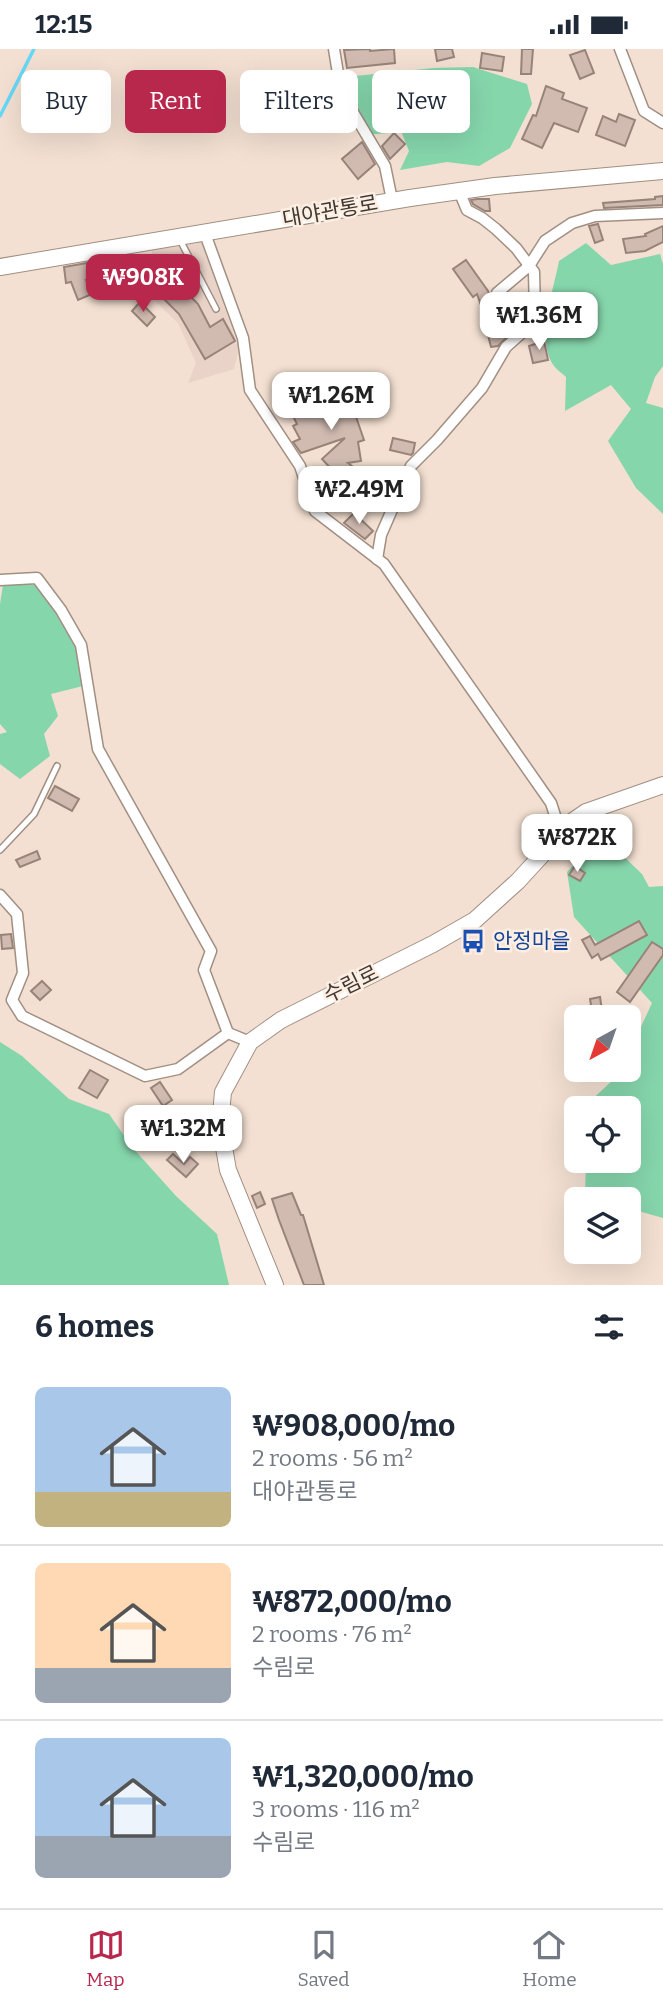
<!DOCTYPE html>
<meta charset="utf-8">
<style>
:root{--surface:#fff;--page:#f6f6f7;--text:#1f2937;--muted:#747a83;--line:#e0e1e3;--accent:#b8284d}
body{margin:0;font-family:Bitter,"Noto Sans KR",serif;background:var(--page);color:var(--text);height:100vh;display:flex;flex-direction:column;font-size:26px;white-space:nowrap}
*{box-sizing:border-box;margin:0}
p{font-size:23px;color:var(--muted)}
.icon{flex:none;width:38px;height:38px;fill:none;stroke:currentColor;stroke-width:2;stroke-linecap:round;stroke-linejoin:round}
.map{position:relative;height:1236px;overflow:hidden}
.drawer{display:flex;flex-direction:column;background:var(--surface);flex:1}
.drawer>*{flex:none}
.hud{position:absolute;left:21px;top:21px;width:621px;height:63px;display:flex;gap:14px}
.needle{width:46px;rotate:220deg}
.controls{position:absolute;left:564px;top:956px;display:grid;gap:14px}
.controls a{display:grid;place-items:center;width:77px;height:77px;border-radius:10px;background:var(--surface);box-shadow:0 7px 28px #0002;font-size:35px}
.price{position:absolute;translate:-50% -60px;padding:0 16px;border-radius:14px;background:#fff;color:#222;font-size:23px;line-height:46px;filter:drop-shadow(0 2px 4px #0008)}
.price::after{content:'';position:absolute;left:50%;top:42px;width:21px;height:16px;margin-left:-10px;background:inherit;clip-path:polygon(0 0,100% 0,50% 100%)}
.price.current{background:var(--accent);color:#fff}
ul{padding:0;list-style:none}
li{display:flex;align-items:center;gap:21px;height:175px;padding:0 35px}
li+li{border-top:2px solid var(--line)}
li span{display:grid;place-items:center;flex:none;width:196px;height:140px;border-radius:10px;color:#555}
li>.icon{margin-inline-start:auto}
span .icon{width:84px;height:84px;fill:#fffc;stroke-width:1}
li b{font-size:30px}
h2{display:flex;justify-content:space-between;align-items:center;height:84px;padding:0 35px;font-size:30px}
.tag{padding:0 24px;border-radius:10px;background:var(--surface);box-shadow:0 7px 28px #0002;font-size:24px;line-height:63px}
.tag.current{background:var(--accent);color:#fff}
.status{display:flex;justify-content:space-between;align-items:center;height:49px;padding:0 35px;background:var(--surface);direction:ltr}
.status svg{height:19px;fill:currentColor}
.tab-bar{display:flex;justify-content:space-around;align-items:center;height:98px;border-top:2px solid var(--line);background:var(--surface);font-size:19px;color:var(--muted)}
.tab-bar a{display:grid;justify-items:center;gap:4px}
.tab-bar .current{color:var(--accent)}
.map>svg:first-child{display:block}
.commercial{fill:#e9d2c7}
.green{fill:#86d6ac}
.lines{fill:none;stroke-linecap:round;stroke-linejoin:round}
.stream{stroke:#66d8f8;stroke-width:3.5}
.building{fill:#d1bbb1;stroke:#98837a;stroke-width:2}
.lane-casing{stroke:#a18f82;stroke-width:8}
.street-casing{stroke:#a18f82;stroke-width:13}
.secondary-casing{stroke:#a18f82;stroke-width:18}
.lane{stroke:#fff;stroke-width:5}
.street{stroke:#fff;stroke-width:10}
.secondary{stroke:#fff;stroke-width:16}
.labels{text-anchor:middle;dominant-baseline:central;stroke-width:5;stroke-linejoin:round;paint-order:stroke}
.street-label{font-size:21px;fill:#403833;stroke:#fdeee2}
.transit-label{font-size:21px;fill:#164399;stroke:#fdeee2;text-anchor:start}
</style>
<div class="status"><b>12:15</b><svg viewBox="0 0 49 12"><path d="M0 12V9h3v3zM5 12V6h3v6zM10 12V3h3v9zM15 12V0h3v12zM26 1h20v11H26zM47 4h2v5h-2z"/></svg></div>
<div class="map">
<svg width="663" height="1236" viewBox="0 0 663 1236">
<rect width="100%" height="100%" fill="#f3e0d2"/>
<polygon class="commercial" points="200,190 239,299 234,320 188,334 196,314 178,274 150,247 152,200"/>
<g class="green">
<path d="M473 18 527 35 532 55 510 99 479 117 447 113 400 121 409 102 401 82C361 89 358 85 328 59L345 28 434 19Z"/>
<path d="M586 194 611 216 660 205 663 215V317L655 328 646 354 663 359V465L636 439 608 392 631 360 611 336 565 362 566 328C563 325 557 321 554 317 535 291 554 240 559 212Z"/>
<polygon points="3,535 29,535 39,537 75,594 83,637 51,645 58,667 44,685 50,707 20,730 0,715 0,685 7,683 0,675 0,555"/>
<polygon points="601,786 642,825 649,838 663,837 663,1169 628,1159 628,1150 595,1150 585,1147 586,1111 628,1111 628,1059 588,1059 588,1054 625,1020 628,1020 640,980 652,954 574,868 567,823"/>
<polygon points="0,993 22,1007 69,1050 109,1065 132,1098 176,1147 217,1185 229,1236 0,1236"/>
</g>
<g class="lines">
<polyline class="stream" points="0,67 34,0"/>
</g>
<g class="building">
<polygon points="370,0 370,2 394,0 395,14 347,19 344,1"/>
<polygon points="435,0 452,0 454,8 437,12"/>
<polygon points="522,0 533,0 531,25 521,25"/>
<polygon points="585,1 594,24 580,30 570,6"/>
<polygon points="482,4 504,8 502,22 480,19"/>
<polygon points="546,37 564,44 562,50 587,59 578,83 554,74 542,99 522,90 533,66 536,67"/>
<polygon points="619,65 635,71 625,97 596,86 603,67 616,73"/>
<polygon points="394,84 405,95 390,110 382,97"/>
<polygon points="362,93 375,115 358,130 342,110"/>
<polygon points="663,147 663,156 604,159 603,154 655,150 655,148"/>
<polygon points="477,150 489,150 490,162 485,162 473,155 471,151"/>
<polygon points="598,175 603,191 595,194 589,177"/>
<polygon points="663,177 663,193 645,202 626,204 623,190 646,187 645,185"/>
<polygon points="466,211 488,242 503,282 517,267 514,248 527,246 527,262 519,276 498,297 491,298 485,274 487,273 477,245 473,248 453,220"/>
<polygon points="118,213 146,231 136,246 109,228"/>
<polygon points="87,214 89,231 86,231 92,245 78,251 71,233 66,234 64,218"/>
<polygon points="167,224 198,255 210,278 223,270 235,292 205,310 179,265 152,238"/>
<polygon points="140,253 155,268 147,277 132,262"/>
<polygon points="544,292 548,311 533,314 529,297"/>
<polygon points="334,350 340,357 363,351 365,360 354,362 364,391 358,393 361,412 348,414 353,418 335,424 322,410 345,389 301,404 293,393 300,390 293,377 297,375 293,367"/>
<polygon points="393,389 415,394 413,404 411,406 390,401"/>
<polygon points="354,464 373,482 365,490 344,474"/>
<polygon points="55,737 79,750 72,762 48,749"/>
<polygon points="37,802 40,810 20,818 16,811"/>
<polygon points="575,817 585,824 580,832 569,826"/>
<polygon points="639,872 647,886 601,911 598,905 592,909 582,891 590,887 595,896"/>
<polygon points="11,885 13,899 2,900 1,886"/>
<polygon points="652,893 663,900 663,906 630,953 617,943"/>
<polygon points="42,932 51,941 40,951 31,942"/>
<polygon points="600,948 603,968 593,968 590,950"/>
<polygon points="90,1021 108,1031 97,1049 79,1039"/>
<polygon points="160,1033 172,1051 163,1057 151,1039"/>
<polygon points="173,1105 184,1115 190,1108 198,1115 186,1128 167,1111"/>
<polygon points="260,1143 265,1155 257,1159 252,1147"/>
<polygon points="292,1144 301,1166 303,1166 324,1236 304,1236 279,1171 272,1150"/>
</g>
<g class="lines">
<g class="lane-casing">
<g id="lane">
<polyline points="179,189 216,260"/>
<polyline points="0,801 34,765 57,717"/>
</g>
</g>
<g class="street-casing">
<g id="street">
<polyline points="334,0 341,43 385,117 392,151"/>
<polyline points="620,0 644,62 663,74"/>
<polyline points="204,182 243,289 250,341 300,417 315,462 384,515 551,754 561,785"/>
<polyline points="497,244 529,217 545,192 572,174 595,167 663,164"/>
<polyline points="377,510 381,486 411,417 437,391 482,339 506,298 525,281 535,264 534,223 516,199 496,180 482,169 467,161 459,142"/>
<polyline points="0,531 37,529 61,561 81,596 98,700 211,902 204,921 228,984 250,993"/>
<polyline points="0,846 17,865 23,924 12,951 22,967 145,1027 178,1020 228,984"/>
</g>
</g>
<g class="secondary-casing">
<g id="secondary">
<polyline points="0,218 410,149 495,137 663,122"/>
<polyline points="275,1236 228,1121 220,1076 223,1043 250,993 281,971 433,895 475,871 518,832 573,772 586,763 663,736"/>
</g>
</g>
<use href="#lane" class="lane"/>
<use href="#street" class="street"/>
<use href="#secondary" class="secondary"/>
</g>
<defs>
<g id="bus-bare" transform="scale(1.89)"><path d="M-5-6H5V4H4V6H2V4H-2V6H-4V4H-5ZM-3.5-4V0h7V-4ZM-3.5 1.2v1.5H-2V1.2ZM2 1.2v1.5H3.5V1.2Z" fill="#1a4fb4" stroke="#fdeee2" stroke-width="2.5" paint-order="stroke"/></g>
</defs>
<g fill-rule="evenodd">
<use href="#bus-bare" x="473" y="892"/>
</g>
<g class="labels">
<g class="street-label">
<text transform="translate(330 162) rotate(-10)">대야관통로</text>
<text transform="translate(351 935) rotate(-26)">수림로</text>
</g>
<g class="transit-label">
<text x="493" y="892">안정마을</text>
</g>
</g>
</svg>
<div class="controls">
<a><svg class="needle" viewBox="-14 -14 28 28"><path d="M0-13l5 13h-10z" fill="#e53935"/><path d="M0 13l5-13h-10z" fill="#747a83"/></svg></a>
<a><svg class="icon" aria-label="locate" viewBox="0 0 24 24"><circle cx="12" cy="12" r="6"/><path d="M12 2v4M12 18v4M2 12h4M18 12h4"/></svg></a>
<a><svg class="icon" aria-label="layers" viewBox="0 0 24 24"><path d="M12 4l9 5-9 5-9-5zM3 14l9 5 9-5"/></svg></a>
</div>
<b class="price current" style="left:143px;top:265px">₩908K</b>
<b class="price" style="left:539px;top:303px">₩1.36M</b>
<b class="price" style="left:331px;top:383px">₩1.26M</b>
<b class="price" style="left:359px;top:477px">₩2.49M</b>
<b class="price" style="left:577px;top:825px">₩872K</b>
<b class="price" style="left:183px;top:1116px">₩1.32M</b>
<div class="hud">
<a class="tag">Buy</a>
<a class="tag current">Rent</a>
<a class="tag">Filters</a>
<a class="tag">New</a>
</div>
</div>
<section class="drawer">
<h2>6 homes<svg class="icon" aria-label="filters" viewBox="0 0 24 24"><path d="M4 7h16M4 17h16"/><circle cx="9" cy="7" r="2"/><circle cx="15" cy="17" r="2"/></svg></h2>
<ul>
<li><span style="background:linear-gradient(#a9c7e8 75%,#c2b280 0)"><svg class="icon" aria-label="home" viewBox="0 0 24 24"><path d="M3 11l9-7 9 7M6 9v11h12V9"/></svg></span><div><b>₩908,000/mo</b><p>2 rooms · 56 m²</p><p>대야관통로</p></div></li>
<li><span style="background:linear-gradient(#ffd9b3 75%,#9aa5b1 0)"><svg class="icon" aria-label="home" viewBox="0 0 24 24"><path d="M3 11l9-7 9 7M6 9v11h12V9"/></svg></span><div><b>₩872,000/mo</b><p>2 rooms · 76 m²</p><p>수림로</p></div></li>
<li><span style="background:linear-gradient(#a9c7e8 70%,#9aa5b1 0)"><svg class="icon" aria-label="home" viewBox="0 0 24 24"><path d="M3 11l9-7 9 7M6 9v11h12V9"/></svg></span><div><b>₩1,320,000/mo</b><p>3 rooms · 116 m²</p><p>수림로</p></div></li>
</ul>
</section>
<nav class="tab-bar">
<a class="current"><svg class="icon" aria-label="map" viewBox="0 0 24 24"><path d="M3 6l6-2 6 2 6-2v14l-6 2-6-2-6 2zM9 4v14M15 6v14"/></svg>Map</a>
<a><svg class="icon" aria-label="saved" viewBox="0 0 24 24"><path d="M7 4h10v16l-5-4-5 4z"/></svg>Saved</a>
<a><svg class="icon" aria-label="home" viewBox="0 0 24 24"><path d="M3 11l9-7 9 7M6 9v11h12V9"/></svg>Home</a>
</nav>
